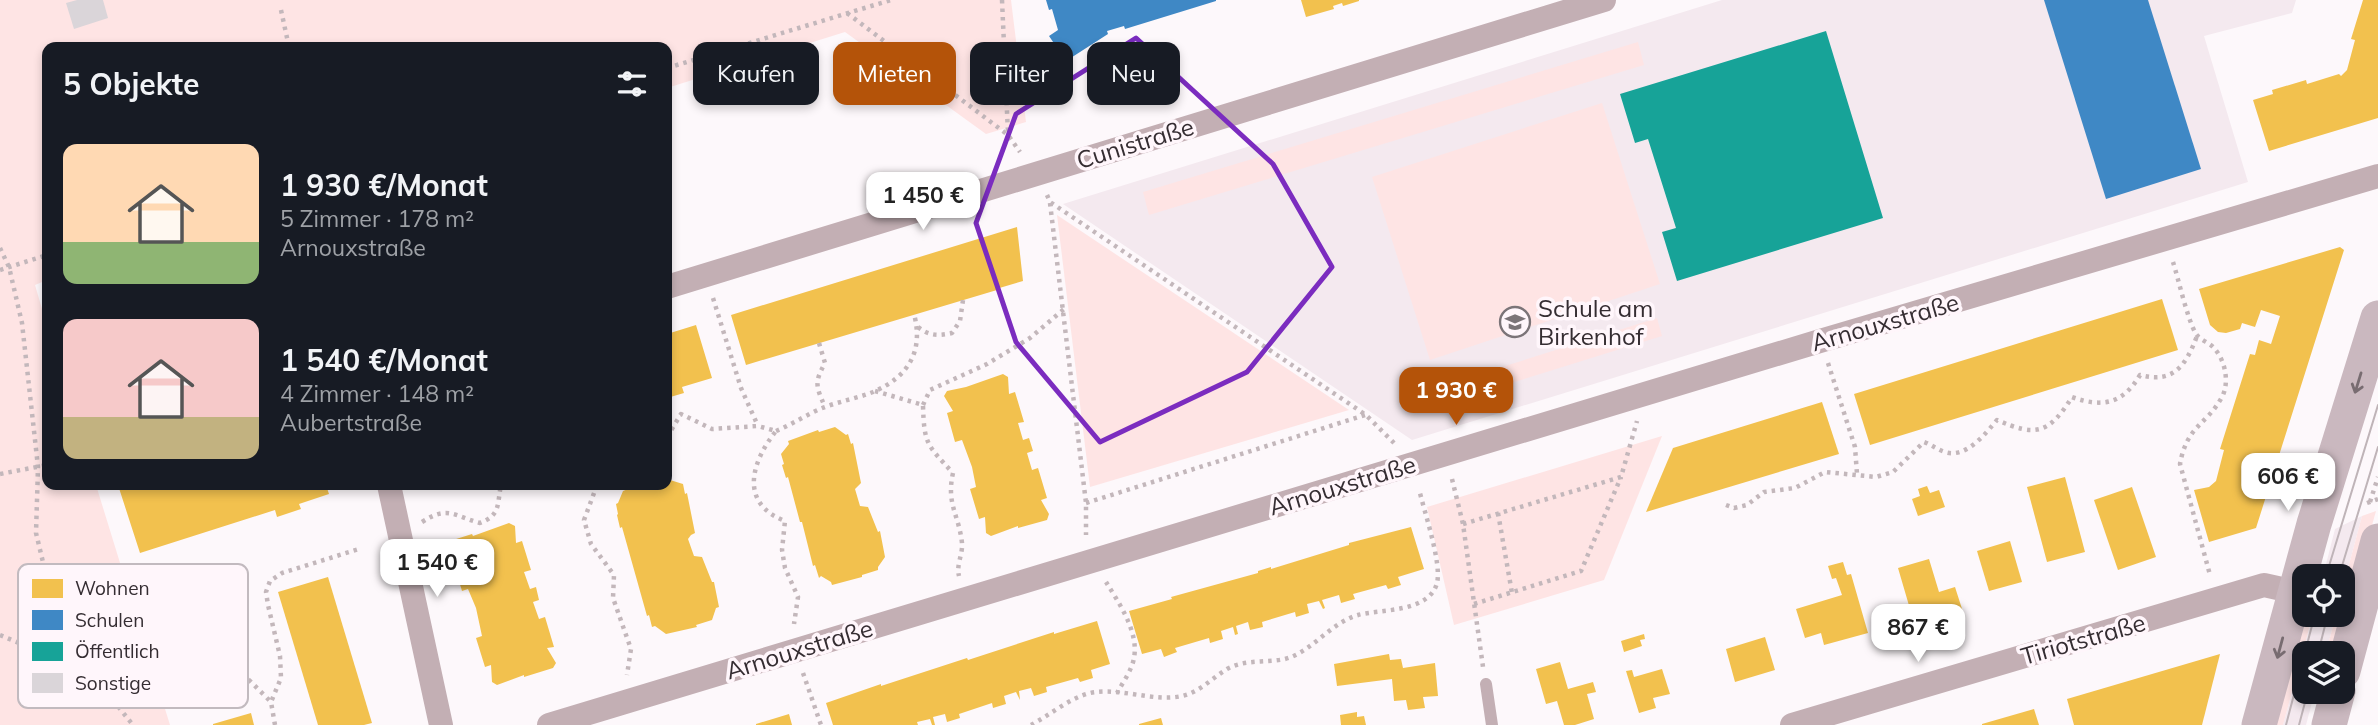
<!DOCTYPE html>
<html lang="de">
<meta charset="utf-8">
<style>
:root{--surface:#171b24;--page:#242831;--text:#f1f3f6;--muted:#9ea1a6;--accent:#b45309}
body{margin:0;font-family:Mulish,sans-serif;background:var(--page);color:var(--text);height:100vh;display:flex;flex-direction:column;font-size:26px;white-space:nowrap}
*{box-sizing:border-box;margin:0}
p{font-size:23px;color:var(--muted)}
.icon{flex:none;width:38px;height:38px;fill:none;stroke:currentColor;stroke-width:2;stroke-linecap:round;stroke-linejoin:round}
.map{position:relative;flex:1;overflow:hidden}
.sheet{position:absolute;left:42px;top:42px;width:630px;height:448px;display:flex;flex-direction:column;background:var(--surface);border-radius:14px;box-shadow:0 4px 10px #0003}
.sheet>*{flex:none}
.guide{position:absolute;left:693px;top:42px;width:665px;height:63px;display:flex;gap:14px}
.controls{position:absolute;left:2292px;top:564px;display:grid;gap:14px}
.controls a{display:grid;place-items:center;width:63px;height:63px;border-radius:14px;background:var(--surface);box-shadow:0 4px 10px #0003;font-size:35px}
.price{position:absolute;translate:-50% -60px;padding:0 16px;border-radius:14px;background:#fff;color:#222;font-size:23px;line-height:46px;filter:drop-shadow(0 2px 4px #0008)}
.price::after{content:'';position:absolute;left:50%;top:42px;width:21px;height:16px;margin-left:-10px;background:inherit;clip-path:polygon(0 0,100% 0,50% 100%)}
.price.on{background:var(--accent);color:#fff}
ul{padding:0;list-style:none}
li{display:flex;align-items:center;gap:21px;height:175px;padding:0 21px}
li span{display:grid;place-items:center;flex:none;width:196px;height:140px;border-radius:14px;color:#555}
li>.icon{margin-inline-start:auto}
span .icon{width:84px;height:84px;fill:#fffc;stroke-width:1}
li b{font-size:30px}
h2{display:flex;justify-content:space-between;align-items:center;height:84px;padding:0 21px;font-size:30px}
.tag{padding:0 24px;border-radius:14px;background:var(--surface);box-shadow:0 4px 10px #0003;font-size:24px;line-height:63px}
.tag.on{background:var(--accent);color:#fff}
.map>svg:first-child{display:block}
.built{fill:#f4e9ef}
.green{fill:#fee4e4}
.homes{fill:#f2c14e}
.schools{fill:#3f88c5}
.public{fill:#17a398}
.building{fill:#dad5d9}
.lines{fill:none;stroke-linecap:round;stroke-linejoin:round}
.path{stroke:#c3b7bb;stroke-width:4.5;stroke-dasharray:3.5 5;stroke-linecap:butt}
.lane{stroke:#c3afb4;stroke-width:12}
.street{stroke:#c3afb4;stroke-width:24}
.secondary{stroke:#cab8bf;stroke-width:35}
.tram{stroke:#bfb4b8;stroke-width:2}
.oneway{stroke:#786c71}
.marked{fill:none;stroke:#7b2cbf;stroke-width:5;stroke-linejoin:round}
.labels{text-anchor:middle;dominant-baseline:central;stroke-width:7;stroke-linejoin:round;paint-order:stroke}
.street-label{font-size:24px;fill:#352d32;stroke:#fff6fb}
.poi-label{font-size:24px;fill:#352d32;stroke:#fff6fb;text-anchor:start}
.key{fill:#fff6fb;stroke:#c2babf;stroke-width:2}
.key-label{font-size:19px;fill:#352d32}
</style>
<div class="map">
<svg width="2378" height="725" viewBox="0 0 2378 725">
<rect width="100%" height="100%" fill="#fdf8fb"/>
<g class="built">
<polygon points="1722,0 2296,0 2292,13 2204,36 2248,182 1412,440 1063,204"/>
<polygon points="2362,516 2343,587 2343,576 2323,576 2335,529"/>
<polygon points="2313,614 2336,614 2326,653 2305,653 2305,691 2315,691 2306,725 2283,725"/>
</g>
<g class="green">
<polygon points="0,0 1011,0 1026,122 986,134 845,32 667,88 667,47 47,47 47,280 35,285 47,326 47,485 96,485 170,725 0,725"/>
<polygon points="1638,42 1644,65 1149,215 1143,192"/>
<polygon points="1602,103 1660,284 1430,360 1372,177"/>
<polygon points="1057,215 1349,410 1090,487"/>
<polygon points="1657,318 1662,336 1489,390 1490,395 1446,408 1438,382 1481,369 1483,373"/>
<polygon points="1662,436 1604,580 1454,625 1427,507"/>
<polygon points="2376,511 2336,653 2326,653 2336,614 2343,614 2343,587 2362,516"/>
<polygon points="2305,614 2313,614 2283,725 2268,725"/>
</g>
<g class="homes">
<polygon points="1301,0 1359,0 1359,1 1343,6 1342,3 1333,6 1334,9 1306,17"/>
<polygon points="2363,0 2378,0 2378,118 2269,151 2253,100 2273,94 2272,90 2306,80 2307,84 2339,74 2341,76 2347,70 2355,40 2351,39"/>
<polygon points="1017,227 1023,281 996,289 997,290 746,365 731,315"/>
<polygon points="2340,247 2344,250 2256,528 2209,542 2194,490 2209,487 2216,481 2224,450 2220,449 2250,354 2255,355 2259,340 2271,344 2280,316 2261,310 2255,327 2242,323 2240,329 2226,333 2218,332 2210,325 2199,289"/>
<polygon points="2162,299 2178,350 1870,445 1854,394"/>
<polygon points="696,325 712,378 682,387 684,393 667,398 667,334"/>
<polygon points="1003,374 1008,377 1009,394 1015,392 1024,422 1018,423 1023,440 1029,438 1033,451 1027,453 1032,470 1038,468 1047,498 1041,500 1049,514 1047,520 1018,528 1018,526 991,536 986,533 985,517 979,519 970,489 976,487 972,467 962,440 955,442 947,413 953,411 944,396 947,391 966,387"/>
<polygon points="1822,402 1839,454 1646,512 1673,448"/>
<polygon points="835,427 846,435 848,434 851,444 853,443 861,483 855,489 860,506 868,507 878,532 880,531 885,557 878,567 878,570 862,575 862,577 832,585 831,582 821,576 819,578 815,565 813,566 802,522 800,522 788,477 786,478 782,465 784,464 781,454 789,444 788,441 818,430 819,432"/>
<polygon points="669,477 670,480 683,484 685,494 687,493 695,533 691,535 688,539 694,556 702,557 712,582 714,582 719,607 716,608 712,620 696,625 697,627 666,634 655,626 652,627 649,615 647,616 622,527 620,528 617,515 618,514 616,504 618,503 623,491 638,485 667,485 667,478"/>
<polygon points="2065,477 2085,552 2047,562 2027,487"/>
<polygon points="118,485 326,485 329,494 299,504 301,509 277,517 275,510 140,553"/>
<polygon points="1927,486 1930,493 1939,490 1945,507 1918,516 1912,499 1920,496 1918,489"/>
<polygon points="2132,487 2156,557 2118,570 2094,500"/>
<polygon points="509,523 515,526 516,543 522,541 531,570 524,572 530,589 536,587 539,600 533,602 539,619 545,617 554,647 547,648 556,663 553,668 524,677 524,675 497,685 492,682 491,665 485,667 476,638 482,636 476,608 468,589 462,591 453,561 459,559 451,545 453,540 472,534 473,536"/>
<polygon points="1411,527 1424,569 1398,577 1401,585 1388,589 1386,585 1353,594 1355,599 1341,603 1339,595 1322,600 1325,608 1323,609 1319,601 1307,604 1309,613 1296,617 1295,612 1262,622 1263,627 1250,630 1248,622 1236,626 1238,634 1235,635 1233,627 1221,631 1223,639 1210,643 1209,638 1175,648 1177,652 1164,657 1161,649 1142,654 1129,611 1172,599 1171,597 1258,573 1258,571 1271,567 1271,569 1349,545 1349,543"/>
<polygon points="2010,541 2022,582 1989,591 1977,551"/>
<polygon points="1929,559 1939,592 1955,587 1963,612 1915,626 1898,568"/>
<polygon points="1843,562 1847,575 1851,574 1868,633 1824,645 1821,633 1805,638 1796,609 1842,595 1836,578 1832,579 1828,566"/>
<polygon points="328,577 372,723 364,725 318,725 278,592"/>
<polygon points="1097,621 1110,664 1091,670 1093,678 1080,682 1078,678 1046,687 1047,692 1034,696 1031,688 1019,691 1020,700 1016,692 1004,696 1006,704 993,708 992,703 959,714 960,718 947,722 945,714 933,717 935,725 932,725 930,719 917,722 918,725 833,725 826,703 881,684 881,686 967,658 968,660 1054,632 1054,634"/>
<polygon points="1644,634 1645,639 1640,640 1642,646 1624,652 1621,641"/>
<polygon points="1765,637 1775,670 1735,682 1726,649"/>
<polygon points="1389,654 1390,660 1401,659 1403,668 1435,663 1438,696 1423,697 1425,708 1408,710 1406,700 1394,701 1392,679 1337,686 1334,664"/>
<polygon points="2220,654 2202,725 2074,725 2067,699"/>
<polygon points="1560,662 1568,689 1593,682 1596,692 1587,694 1594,719 1575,725 1564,725 1557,701 1546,704 1536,669"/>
<polygon points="1662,669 1670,694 1653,698 1656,708 1639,713 1626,671 1632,670 1634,677"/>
<polygon points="2034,709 2039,725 1982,725 1982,724"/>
<polygon points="1357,712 1357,717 1364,716 1366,725 1341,725 1340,715"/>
<polygon points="251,713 254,725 213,725 213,724"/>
<polygon points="789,714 792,725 756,725 756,724"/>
<polygon points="1161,718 1163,725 1139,725 1139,724"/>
</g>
<g class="schools">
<polygon points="1046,0 1216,0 1216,1 1125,29 1124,26 1107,31 1108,34 1066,61 1049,36 1058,30 1052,9 1049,10"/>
<polygon points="2044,0 2148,0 2201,169 2106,199"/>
</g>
<polygon class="public" points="1826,31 1883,218 1677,281 1662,232 1676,228 1648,139 1635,143 1620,94"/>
<polygon class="building" points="77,0 103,0 108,18 74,29 66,3"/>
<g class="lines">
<g class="path">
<polyline points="1002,0 1008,134"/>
<polyline points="281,10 289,47"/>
<polyline points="847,13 1008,135 1020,152"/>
<polyline points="667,68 891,0"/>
<polyline points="1047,195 1050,202 1366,415 1394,443"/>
<polyline points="1050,203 1086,503 1086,535"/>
<polyline points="0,248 9,267 22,323 38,467 36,533 53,604 91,673 133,725"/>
<path d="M2173 262C2179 281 2187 318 2196 334 2200 340 2208 342 2213 347 2225 359 2230 382 2222 397 2206 426 2187 425 2180 464L2210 575"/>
<polyline points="0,270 47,255"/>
<polyline points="713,298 741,388 758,426"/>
<path d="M918 327C929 336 938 336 952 333L960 321 963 300"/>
<path d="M819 343 825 363C814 383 816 386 825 407"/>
<polyline points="1828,363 1855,447 1857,474"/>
<path d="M875 391 923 405C924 444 927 445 953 473 946 504 959 515 962 543 963 554 956 565 959 576"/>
<polyline points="923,405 930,390 987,364 1030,338 1064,309"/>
<path d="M776 431C793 424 809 413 825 407 841 401 858 398 873 392 908 377 924 352 914 314"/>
<path d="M667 437 681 414 712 429 758 426 776 431C752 461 738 503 785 521L782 550 785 568 798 597 794 624"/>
<polyline points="0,474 47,465"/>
<polyline points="1452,479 1463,524 1483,667"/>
<polyline points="597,485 584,520 591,544 614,575 613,598 631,649 627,675"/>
<polyline points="2370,502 2378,477"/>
<polyline points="1086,503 1365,415"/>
<polyline points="2367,503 2378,499"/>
<path d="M1726 505 1734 508 1747 505 1764 492 1795 488 1825 472 1876 477 1893 472 1924 442C1932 445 1938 450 1945 452 1966 459 1986 433 1997 420 2036 437 2049 434 2072 397 2102 408 2123 404 2140 375 2174 384 2186 365 2197 336"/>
<polyline points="1498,513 1512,593"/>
<path d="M422 522C448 505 454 516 480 523 501 515 497 504 501 485"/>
<polyline points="1463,524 1621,477 1637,421"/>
<path d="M1106 582C1119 603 1139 632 1134 658 1132 670 1123 682 1117 693"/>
<polyline points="1474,604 1581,571 1621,477"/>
<polyline points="0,635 90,673"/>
<polyline points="803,673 821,725"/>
<polyline points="241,676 249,680 271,702"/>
<polyline points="275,725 271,702 281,678 280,656 268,605 266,592 270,581 282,573 359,549"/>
<path d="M1031 725C1050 715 1076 693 1097 692 1125 689 1155 702 1182 696 1200 692 1212 678 1227 669 1245 659 1266 663 1285 659 1312 652 1330 623 1358 615 1380 609 1429 613 1437 583 1442 563 1424 511 1419 489"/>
</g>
<polyline class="lane" points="1486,684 1492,725"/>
<g class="street">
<polyline points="667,287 1604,0"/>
<polyline points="389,485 441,725"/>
<polyline points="549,725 1820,341 2378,176"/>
<polyline points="1792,725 2264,585 2295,592"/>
</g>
<g class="secondary">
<polyline points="2343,671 2378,541"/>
<polyline points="2259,725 2314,524 2378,318"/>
<polyline points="2329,725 2338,691"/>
</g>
<g class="tram">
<polyline points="2326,576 2378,405"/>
<polyline points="2339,576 2378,447"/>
<polyline points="2318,653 2328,614"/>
<polyline points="2286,725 2315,614"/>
<polyline points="2299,725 2308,691"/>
</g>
</g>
<defs><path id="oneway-shaft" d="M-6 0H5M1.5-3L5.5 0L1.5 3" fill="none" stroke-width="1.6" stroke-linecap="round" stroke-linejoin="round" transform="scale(1.75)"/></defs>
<g class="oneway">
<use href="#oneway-shaft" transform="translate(2358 383) rotate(107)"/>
<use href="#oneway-shaft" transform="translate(2280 648) rotate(105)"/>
</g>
<path class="marked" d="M1136 38 1273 164 1332 267 1247 372 1100 442 1016 342 976 223 1016 114Z"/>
<defs>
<g id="school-ring" transform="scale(1.575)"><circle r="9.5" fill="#fff6fb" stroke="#7b7478" stroke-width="1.5"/><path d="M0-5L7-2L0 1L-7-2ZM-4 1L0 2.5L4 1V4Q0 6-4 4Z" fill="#7b7478"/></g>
</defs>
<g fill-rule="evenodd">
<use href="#school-ring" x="1515" y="322"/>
</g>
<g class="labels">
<g class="street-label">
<text transform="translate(1135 143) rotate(-17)">Cunistraße</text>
<text transform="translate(1885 322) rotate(-16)">Arnouxstraße</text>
<text transform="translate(1342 485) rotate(-17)">Arnouxstraße</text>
<text transform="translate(2083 639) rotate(-16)">Tiriotstraße</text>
<text transform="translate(799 649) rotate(-17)">Arnouxstraße</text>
</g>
<g class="poi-label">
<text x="1538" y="308">Schule am<tspan x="1538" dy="28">Birkenhof</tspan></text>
</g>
</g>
<rect x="18" y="564" width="230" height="144" rx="10" class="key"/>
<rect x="32" y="579" width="31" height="19" fill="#f2c14e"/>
<rect x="32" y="610" width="31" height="20" fill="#3f88c5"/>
<rect x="32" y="642" width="31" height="19" fill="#17a398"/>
<rect x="32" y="673" width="31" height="20" fill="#dad5d9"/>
<g class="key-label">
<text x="75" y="595">Wohnen</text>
<text x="75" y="627">Schulen</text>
<text x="75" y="658">Öffentlich</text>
<text x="75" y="690">Sonstige</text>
</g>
</svg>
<div class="controls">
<a><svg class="icon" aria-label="locate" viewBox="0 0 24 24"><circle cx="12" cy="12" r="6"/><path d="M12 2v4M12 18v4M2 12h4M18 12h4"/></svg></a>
<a><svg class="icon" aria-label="layers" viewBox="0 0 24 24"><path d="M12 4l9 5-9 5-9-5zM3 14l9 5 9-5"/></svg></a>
</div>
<b class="price" style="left:923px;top:232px">1 450 €</b>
<b class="price on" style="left:1456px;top:427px">1 930 €</b>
<b class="price" style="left:2288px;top:513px">606 €</b>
<b class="price" style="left:437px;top:599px">1 540 €</b>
<b class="price" style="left:1918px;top:664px">867 €</b>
<div class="guide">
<a class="tag">Kaufen</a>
<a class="tag on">Mieten</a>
<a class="tag">Filter</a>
<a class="tag">Neu</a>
</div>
<section class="sheet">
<h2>5 Objekte<svg class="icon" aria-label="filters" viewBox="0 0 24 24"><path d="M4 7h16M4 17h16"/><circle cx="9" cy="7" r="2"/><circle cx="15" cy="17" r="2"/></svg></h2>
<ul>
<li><span style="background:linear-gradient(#ffd9b3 70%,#8fb573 0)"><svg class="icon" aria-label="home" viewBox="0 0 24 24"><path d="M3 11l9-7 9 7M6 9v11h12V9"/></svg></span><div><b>1 930 €/Monat</b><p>5 Zimmer · 178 m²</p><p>Arnouxstraße</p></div></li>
<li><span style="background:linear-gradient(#f6c9c9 70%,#c2b280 0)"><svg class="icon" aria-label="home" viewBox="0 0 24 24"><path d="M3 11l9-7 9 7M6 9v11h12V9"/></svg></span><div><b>1 540 €/Monat</b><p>4 Zimmer · 148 m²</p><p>Aubertstraße</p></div></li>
</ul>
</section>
</div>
